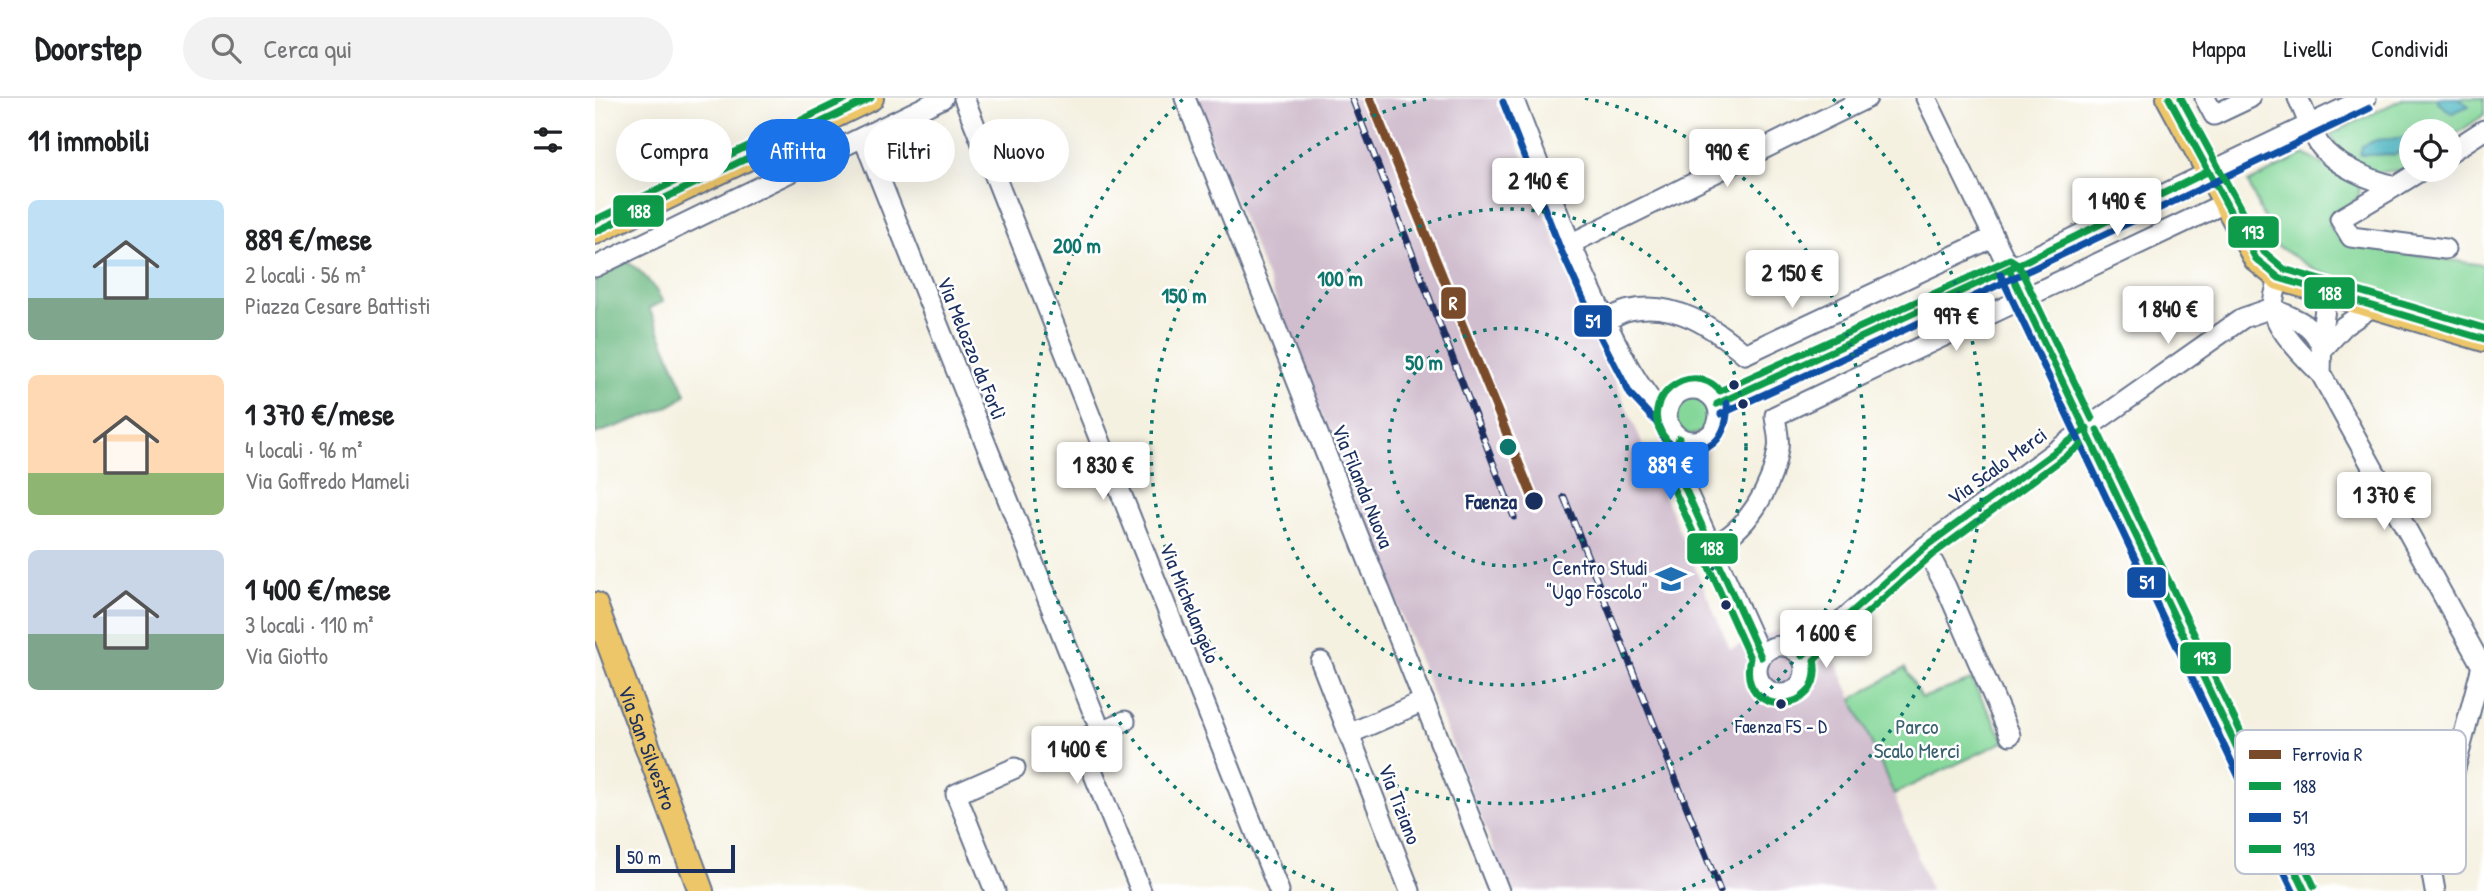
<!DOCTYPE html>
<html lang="it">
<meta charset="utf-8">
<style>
:root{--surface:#fff;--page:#f2f2f2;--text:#202124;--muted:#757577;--line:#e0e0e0;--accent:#1a73e8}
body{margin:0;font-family:"Patrick Hand",sans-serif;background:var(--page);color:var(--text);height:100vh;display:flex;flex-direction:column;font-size:26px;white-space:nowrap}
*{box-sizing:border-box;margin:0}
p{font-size:23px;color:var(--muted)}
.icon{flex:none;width:38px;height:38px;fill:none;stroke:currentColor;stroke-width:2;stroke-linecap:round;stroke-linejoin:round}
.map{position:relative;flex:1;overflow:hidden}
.sheet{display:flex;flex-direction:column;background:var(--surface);width:595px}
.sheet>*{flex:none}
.hud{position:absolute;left:21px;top:21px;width:665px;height:63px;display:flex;gap:14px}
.buttons{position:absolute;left:1804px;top:21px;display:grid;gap:14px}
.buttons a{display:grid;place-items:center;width:63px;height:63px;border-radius:50%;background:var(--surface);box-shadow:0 7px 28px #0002;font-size:35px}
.scale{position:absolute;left:21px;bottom:18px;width:119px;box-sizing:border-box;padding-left:7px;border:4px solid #1b2f5e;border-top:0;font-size:19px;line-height:24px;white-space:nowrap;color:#1b2f5e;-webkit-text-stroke:5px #fff;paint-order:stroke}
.price{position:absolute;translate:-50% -60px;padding:0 16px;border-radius:7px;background:#fff;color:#222;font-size:23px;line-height:46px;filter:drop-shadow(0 2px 4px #0008)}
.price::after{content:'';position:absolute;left:50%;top:42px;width:21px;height:16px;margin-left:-10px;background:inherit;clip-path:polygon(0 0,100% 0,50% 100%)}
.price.current{background:var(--accent);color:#fff}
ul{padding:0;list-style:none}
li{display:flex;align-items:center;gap:21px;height:175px;padding:0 28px}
li span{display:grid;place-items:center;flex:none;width:196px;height:140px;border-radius:10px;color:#555}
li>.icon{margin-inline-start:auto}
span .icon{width:84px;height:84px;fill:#fffc;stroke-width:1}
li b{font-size:30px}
h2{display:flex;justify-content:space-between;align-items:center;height:84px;padding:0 28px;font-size:30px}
.tag{padding:0 24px;border-radius:32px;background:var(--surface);box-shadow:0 7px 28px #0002;font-size:24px;line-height:63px}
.tag.current{background:var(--accent);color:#fff}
header{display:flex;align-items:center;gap:42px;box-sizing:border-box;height:98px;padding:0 35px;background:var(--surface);border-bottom:2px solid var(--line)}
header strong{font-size:33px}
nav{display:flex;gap:38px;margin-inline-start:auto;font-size:24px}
.search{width:490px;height:63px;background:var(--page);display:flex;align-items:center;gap:18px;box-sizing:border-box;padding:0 24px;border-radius:38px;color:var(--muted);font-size:26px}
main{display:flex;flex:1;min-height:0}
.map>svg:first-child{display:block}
.industrial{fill:#d0bdce}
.green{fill:#84d799;stroke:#50837c;stroke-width:2}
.forest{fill:#6bb881;stroke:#437470;stroke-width:2}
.water{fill:#43b2be;stroke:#2f708e;stroke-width:2}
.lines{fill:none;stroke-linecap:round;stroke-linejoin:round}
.minor-casing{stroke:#67738c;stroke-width:23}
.major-casing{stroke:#67738c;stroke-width:28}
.minor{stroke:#fff;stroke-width:19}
.major{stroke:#ecc669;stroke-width:24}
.rail-casing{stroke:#1b2f5e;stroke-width:7}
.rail{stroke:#fff;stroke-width:4.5;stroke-dasharray:13;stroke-linecap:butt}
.bus-1-casing{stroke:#fff;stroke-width:12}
.bus-2-casing{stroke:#fff;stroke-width:12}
.bus-3-casing{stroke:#fff;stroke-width:12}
.bus-1{stroke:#0e9c4a;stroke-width:7}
.bus-2{stroke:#114fa4;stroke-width:7}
.bus-3{stroke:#0e9c4a;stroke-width:7}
.rail-1-casing{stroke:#fff;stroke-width:14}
.rail-1{stroke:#7a4b2a;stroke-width:9}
.ring{fill:none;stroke:#0f766e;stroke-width:3.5;stroke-dasharray:3.5 7}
.bus-dot{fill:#1b2f5e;stroke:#fff;stroke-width:2.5}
.labels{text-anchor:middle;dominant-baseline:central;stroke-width:5;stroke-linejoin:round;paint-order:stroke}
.bus-label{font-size:19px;fill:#1b2f5e;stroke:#fff}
.street-label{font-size:21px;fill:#1b2f5e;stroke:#fff}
.stop-label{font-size:21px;font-weight:bold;fill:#1b2f5e;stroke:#fff;text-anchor:end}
.poi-label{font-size:21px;fill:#1b2f5e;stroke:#fff;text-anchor:end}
.park-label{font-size:21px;fill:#3a6170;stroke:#fff}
.key{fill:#fff;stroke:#bbc1cf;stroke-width:2}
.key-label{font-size:19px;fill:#1b2f5e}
.centre{fill:#0f766e;stroke:#fff;stroke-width:3.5}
.ring-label{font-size:21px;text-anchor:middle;font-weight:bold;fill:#0f766e;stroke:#fff;stroke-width:5;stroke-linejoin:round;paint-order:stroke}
.line-badge{stroke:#fff;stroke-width:2.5}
.badge-label{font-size:19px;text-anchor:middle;font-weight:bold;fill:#fff}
</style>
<header>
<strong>Doorstep</strong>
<div class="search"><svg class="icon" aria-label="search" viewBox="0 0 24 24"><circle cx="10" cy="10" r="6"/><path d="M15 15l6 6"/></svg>Cerca qui</div>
<nav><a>Mappa</a><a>Livelli</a><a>Condividi</a></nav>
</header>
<main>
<section class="sheet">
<h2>11 immobili<svg class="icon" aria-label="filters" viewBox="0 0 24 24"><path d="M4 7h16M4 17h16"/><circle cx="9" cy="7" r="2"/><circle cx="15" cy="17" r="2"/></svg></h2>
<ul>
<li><span style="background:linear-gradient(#bfe0f5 70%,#7fa58c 0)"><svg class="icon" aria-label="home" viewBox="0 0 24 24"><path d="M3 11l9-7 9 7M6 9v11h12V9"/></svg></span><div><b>889 €/mese</b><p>2 locali · 56 m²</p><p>Piazza Cesare Battisti</p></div></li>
<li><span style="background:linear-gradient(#ffd9b3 70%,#8fb573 0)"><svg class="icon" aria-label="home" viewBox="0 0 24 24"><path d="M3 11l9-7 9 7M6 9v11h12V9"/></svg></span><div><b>1 370 €/mese</b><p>4 locali · 96 m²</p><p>Via Goffredo Mameli</p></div></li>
<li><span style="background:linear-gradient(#c9d6e8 60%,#7fa58c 0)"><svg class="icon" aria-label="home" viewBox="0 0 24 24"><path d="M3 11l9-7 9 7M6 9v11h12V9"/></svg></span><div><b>1 400 €/mese</b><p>3 locali · 110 m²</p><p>Via Giotto</p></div></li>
</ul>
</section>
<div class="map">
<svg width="1889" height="793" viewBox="0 0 1889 793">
<rect width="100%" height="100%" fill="#fff"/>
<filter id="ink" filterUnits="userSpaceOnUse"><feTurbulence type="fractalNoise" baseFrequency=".0143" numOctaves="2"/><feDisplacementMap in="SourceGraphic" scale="14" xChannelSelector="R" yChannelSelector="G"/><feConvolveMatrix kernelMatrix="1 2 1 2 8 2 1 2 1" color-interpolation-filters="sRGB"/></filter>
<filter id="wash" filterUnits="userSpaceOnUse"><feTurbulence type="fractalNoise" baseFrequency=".00686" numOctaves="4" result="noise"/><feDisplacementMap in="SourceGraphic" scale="28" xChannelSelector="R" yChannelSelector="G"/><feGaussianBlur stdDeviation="1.57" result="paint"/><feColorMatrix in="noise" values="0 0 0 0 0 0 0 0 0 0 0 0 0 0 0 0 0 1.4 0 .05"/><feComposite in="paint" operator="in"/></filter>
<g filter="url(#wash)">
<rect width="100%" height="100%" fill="#f5f1e1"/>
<polygon class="industrial" points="598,0 905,0 961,144 1135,551 1220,518 1293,681 1336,793 915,793 697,240"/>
<g class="green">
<polygon points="1809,0 1889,0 1889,17 1855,40 1855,33 1816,33 1816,66 1807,72 1776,75 1745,57 1736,36"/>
<polygon points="1709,56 1748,77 1764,88 1764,98 1733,127 1750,146 1889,167 1889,227 1722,173 1681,147 1653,85"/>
<circle cx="1097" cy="317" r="19"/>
<polygon points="1310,570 1327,600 1376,582 1410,643 1299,696 1257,601"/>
</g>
<path class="forest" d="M32 163C48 174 59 187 68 204L54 210 91 296C81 311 20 328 0 336V180Z"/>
<g class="water">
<polygon points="1842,0 1864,0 1874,8 1857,15 1842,4"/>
<polygon points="1811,39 1809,52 1799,57 1765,57 1767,48 1781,42"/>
</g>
</g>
<g filter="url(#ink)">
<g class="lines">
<g class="minor-casing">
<g id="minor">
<polyline points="369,0 684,793"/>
<polyline points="590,0 904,793"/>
<path d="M918 0C945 71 972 141 1004 209 1023 249 1040 288 1071 319"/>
<polyline points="1331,0 1492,330 1710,793"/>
<polyline points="1610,0 1619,17 1655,0"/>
<path d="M1703 0C1710 14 1715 32 1724 46 1739 68 1777 83 1801 88L1827 72"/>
<polyline points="268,39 506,634"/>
<polyline points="1855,54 1889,32"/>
<polyline points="1801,88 1745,121 1756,139 1850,151"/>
<polyline points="975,146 1272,0"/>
<polyline points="0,169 348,0"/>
<path d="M1684 180C1682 189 1678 199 1678 208 1677 228 1712 262 1726 276L1889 572"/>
<path d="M1677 210C1701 222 1718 224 1727 251"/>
<path d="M1010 223C1018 219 1027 213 1035 212 1079 202 1118 229 1150 256L1399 139"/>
<polyline points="1727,252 1749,228 1777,209"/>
<polyline points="1726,276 1727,233 1732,195"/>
<circle cx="1098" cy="317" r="26"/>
<path d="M1122 306C1341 210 1554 101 1771 0"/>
<path d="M1084 340C1075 352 1081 365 1085 379L1166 559"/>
<path d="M1116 448C1152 434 1178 388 1183 351 1185 341 1181 328 1180 318L1630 105"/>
<polyline points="1330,449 1351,489 1415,637"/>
<circle cx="1186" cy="572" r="24"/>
<polyline points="1207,558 1330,449 1492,330 1648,220 1677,210"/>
<polyline points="726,564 815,793"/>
<polyline points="530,623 485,642 546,793"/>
<polyline points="754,636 829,603"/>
<polyline points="400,793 361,696 420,670"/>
<polyline points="1840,793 1835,765 1887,568"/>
</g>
</g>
<g class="major-casing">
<g id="major">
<polyline points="1574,0 1661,161 1684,180 1889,241"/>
<polyline points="0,134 276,0"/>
<path id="s1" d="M0 507 106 793"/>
</g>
</g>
<use href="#minor" class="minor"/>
<use href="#major" class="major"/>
<g class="rail-casing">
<g id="rail">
<polyline points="757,0 919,419"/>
<polyline points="969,399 1125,793"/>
</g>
</g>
<use href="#rail" class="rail"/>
<g class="bus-1-casing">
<g id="bus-1">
<polyline points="1574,0 1661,161 1684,180 1889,241"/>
<polyline points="0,134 276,0"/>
<polyline points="1414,171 1710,793"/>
<polyline points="1122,306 1414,171 1612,74"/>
<polyline points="1084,340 1079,354 1085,379 1166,559"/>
<polyline points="1207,558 1330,449 1492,330"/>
</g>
</g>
<g class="bus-2-casing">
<g id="bus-2">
<path d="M908 4 965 150 1005 238 1035 296 1062 325 1069 341C1103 367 1135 346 1132 305"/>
<polyline points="1405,176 1698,793"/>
<polyline points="1126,316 1290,241 1775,10"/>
</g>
</g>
<g class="bus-3-casing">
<g id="bus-3">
<polyline points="1586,0 1669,154 1689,171 1889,230"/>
<polyline points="0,122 252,0"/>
<polyline points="1502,332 1719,788"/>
<path d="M1486 347 1337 457 1219 562C1231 619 1141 622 1155 560L1075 383 1069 359 1071 341C1039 305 1095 258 1125 293L1415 161 1423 166 1497 321"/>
</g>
</g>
<use href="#bus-1" class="bus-1"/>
<use href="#bus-2" class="bus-2"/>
<use href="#bus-3" class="bus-3"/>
<g class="rail-1-casing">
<polyline id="rail-1" points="775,0 942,410"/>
</g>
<use href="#rail-1" class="rail-1"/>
</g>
</g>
<g class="ring">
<circle cx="913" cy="349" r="119"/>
<circle cx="913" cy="349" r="238"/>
<path d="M990 0A357 357 0 1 1 836 0"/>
<path d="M739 792A476 476 0 0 1 588 1M1238 1A476 476 0 0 1 1087 792"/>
</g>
<defs>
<g id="school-bare" transform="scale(2.415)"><path d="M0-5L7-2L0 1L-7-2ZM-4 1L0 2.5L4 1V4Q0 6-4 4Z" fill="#1f6fb2" stroke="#fff" stroke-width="2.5" paint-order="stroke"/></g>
</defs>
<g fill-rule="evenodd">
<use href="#school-bare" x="1076" y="481"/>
</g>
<g class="bus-dot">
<circle cx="1139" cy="287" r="6"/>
<circle cx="1148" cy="306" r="6"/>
<circle cx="939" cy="403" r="10"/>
<circle cx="1131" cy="507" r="6"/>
<circle cx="1186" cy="606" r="6"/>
</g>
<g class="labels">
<g class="bus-label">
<text x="1186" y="628">Faenza FS - D</text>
</g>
<g class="street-label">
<text transform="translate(377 250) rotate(68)">Via Melozzo da Forlì</text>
<text transform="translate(1402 368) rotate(-36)">Via Scalo Merci</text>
<text transform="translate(768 388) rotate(68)">Via Filanda Nuova</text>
<text transform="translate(595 505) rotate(68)">Via Michelangelo</text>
<text stroke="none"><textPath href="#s1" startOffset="152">Via San Silvestro</textPath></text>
<text transform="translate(805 706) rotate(69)">Via Tiziano</text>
</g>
<g class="stop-label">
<text x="922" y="403">Faenza</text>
</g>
<g class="poi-label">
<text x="1053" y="469">Centro Studi<tspan x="1053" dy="24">"Ugo Foscolo"</tspan></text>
</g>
<g class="park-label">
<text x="1322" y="628">Parco<tspan x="1322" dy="24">Scalo Merci</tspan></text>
</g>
</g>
<rect x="1640" y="632" width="231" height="144" rx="10" class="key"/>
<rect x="1654" y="652" width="32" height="9" fill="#7a4b2a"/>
<rect x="1654" y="684" width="32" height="8" fill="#0e9c4a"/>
<rect x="1654" y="715" width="32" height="9" fill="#114fa4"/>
<rect x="1654" y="747" width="32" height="8" fill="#0e9c4a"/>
<g class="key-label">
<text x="1698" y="663">Ferrovia R</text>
<text x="1698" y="695">188</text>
<text x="1698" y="726">51</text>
<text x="1698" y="758">193</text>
</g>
<circle cx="913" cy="349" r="10" class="centre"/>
<g class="ring-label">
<text x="482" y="155">200 m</text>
<text x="745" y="188">100 m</text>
<text x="589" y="205">150 m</text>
<text x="829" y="272">50 m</text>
</g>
<g class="line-badge">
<rect x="17" y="96" width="53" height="34" rx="7" fill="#0e9c4a"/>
<rect x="1632" y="117" width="53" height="34" rx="7" fill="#0e9c4a"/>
<rect x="1708" y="178" width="53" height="34" rx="7" fill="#0e9c4a"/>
<rect x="845" y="188" width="27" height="34" rx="7" fill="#7a4b2a"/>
<rect x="978" y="206" width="40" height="34" rx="7" fill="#114fa4"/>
<rect x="1091" y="434" width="53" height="33" rx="7" fill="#0e9c4a"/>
<rect x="1531" y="468" width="41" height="33" rx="7" fill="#114fa4"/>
<rect x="1584" y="543" width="53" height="34" rx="7" fill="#0e9c4a"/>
</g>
<g class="badge-label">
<text x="44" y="120">188</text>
<text x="1658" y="141">193</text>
<text x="1735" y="202">188</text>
<text x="858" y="212">R</text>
<text x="998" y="230">51</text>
<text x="1117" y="457">188</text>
<text x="1552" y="491">51</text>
<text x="1610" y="567">193</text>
</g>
</svg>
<div class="buttons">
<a><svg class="icon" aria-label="locate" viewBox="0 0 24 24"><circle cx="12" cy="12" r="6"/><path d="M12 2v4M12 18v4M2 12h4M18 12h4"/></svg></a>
</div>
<div class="scale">50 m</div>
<b class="price" style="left:1132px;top:91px">990 €</b>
<b class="price" style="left:943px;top:120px">2 140 €</b>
<b class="price" style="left:1522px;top:140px">1 490 €</b>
<b class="price" style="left:1197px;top:212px">2 150 €</b>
<b class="price" style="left:1573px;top:248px">1 840 €</b>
<b class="price" style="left:1361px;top:255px">997 €</b>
<b class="price" style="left:508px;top:404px">1 830 €</b>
<b class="price current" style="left:1075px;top:404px">889 €</b>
<b class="price" style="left:1789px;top:434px">1 370 €</b>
<b class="price" style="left:1231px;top:572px">1 600 €</b>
<b class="price" style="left:482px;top:688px">1 400 €</b>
<div class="hud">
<a class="tag">Compra</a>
<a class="tag current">Affitta</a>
<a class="tag">Filtri</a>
<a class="tag">Nuovo</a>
</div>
</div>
</main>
